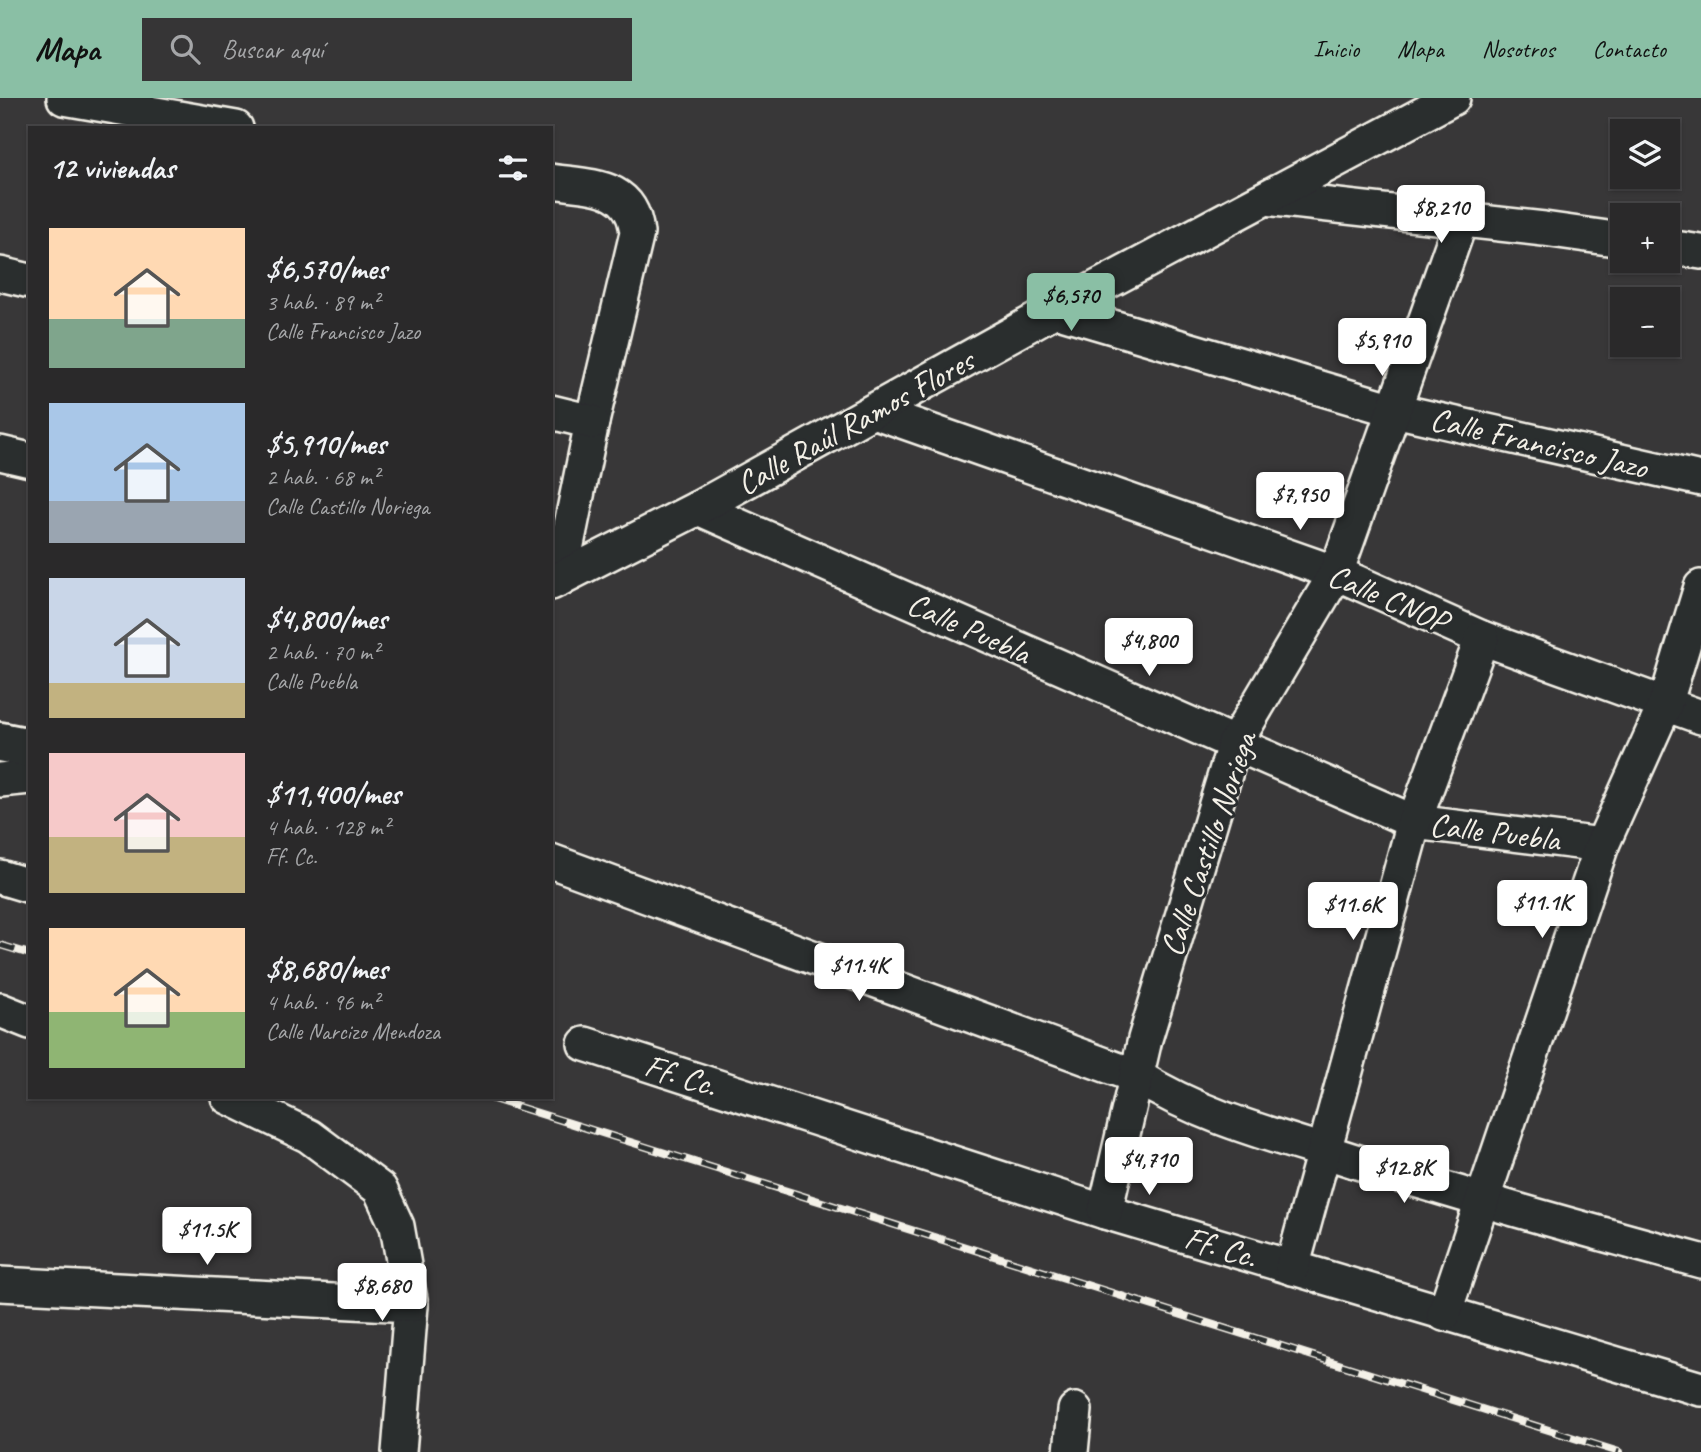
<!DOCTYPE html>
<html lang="es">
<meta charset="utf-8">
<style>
:root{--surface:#2a292a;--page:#363536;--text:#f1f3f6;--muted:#a5a6a8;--line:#464547;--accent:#8abfa5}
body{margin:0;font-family:Caveat,sans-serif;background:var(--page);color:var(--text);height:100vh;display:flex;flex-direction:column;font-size:26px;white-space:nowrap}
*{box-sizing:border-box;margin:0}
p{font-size:23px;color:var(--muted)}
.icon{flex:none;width:38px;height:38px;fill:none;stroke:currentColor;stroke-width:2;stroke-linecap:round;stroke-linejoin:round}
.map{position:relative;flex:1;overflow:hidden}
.drawer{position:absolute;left:28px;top:28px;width:525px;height:973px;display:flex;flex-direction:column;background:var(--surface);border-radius:0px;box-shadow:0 2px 5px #0004,0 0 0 2px var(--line)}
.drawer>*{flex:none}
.tools{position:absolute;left:1610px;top:21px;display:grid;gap:14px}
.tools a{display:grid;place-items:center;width:70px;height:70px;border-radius:0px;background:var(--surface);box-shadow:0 2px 5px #0004,0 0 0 2px var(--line);font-size:35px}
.price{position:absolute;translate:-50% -60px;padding:0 16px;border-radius:7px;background:#fff;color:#222;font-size:23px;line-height:46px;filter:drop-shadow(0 2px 4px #0008)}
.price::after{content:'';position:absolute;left:50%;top:42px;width:21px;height:16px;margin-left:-10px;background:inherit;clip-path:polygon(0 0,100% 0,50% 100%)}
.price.active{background:var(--accent);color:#111}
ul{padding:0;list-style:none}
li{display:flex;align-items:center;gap:21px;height:175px;padding:0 21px}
li span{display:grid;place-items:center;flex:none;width:196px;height:140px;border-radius:0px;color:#555}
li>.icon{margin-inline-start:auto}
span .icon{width:84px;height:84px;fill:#fffc;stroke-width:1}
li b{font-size:30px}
h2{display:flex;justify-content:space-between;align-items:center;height:84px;padding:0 21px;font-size:30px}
header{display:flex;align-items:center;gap:42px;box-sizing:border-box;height:98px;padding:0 35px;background:var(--accent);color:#111}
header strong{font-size:33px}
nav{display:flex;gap:38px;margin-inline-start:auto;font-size:24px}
.search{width:490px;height:63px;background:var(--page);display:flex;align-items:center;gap:18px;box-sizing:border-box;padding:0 24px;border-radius:0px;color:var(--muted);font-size:26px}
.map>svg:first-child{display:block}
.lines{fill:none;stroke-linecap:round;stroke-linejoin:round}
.minor-casing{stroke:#f4f1e8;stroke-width:38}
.major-casing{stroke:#f4f1e8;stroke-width:44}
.minor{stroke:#2a2d2e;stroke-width:33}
.major{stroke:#2a2d2e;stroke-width:38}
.rail-casing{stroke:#f4f1e8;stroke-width:8}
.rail{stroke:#2a2d2e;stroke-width:5;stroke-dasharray:16;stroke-linecap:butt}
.labels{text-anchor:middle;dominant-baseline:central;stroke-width:6;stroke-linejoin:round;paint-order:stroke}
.street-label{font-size:33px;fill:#f4f1e8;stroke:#2a2d2e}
</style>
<header>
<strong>Mapa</strong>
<div class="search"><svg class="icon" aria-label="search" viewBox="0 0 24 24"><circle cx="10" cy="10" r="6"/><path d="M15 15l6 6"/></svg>Buscar aquí</div>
<nav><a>Inicio</a><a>Mapa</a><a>Nosotros</a><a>Contacto</a></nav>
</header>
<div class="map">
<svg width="1701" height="1354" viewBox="0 0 1701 1354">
<rect width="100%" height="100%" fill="#383738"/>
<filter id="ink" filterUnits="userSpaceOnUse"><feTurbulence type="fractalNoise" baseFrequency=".0143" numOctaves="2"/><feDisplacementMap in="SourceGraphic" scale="14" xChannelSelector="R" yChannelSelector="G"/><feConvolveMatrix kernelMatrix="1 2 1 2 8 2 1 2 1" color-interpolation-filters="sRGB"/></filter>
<g filter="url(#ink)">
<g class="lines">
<g class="minor-casing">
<g id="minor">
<polyline points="64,0 236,30"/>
<path d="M551 83C592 89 632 86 637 135L592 324 560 481"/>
<polyline points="1266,100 1544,131 1622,142"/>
<polyline points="1668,149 1701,154"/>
<polyline points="0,176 30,183"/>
<polyline points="1055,212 1394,312 1701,381"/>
<polyline points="551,314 592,324"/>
<polyline points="876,314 1336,475 1482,540 1701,619"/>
<polyline points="0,355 30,362"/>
<polyline points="698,410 1414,724 1602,747"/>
<polyline points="551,485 698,410 1055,212 1453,0"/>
<polyline points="0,682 30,679"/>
<path d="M551 763 1138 979C1200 1018 1269 1036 1339 1058 1459 1097 1580 1130 1701 1163"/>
<polyline points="0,779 30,788"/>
<polyline points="0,912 30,924"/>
<polyline points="585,946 1105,1114 1701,1291"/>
<polyline points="228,999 309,1038 380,1091 397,1128 411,1207 399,1354"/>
<polyline points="1105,1114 1145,941 1234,647 1336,475 1461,122"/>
<polyline points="1292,1170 1414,724 1482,540"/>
<polyline points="0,1186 411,1207"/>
<polyline points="1444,1216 1602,747 1665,607 1701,489"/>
<polyline points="1071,1354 1075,1312"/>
</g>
</g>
<g class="major-casing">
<polyline id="major" points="0,644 30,650"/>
</g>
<use href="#minor" class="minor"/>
<use href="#major" class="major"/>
<g class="rail-casing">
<g id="rail">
<polyline points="0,847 30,856"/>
<polyline points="487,999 1619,1354"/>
</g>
</g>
<use href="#rail" class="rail"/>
</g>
</g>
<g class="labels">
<g class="street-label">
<text transform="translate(855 324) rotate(-29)">Calle Raúl Ramos Flores</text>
<text transform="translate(1539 345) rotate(13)">Calle Francisco Jazo</text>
<text transform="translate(1388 500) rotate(23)">Calle CNOP</text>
<text transform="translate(969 530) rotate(24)">Calle Puebla</text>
<text transform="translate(1495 734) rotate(7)">Calle Puebla</text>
<text transform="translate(1208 746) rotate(-71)">Calle Castillo Noriega</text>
<text transform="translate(681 977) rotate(18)">Ff. Cc.</text>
<text transform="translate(1221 1149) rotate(17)">Ff. Cc.</text>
</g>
</g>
</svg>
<div class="tools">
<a><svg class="icon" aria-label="layers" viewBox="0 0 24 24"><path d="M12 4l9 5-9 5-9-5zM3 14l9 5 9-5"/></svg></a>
<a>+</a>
<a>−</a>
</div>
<b class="price" style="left:1441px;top:147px">$8,210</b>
<b class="price active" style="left:1071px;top:235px">$6,570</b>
<b class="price" style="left:1382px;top:280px">$5,910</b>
<b class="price" style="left:1300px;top:434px">$7,950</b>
<b class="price" style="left:1149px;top:580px">$4,800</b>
<b class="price" style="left:1542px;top:842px">$11.1K</b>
<b class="price" style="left:1353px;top:844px">$11.6K</b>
<b class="price" style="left:859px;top:905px">$11.4K</b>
<b class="price" style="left:1149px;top:1099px">$4,710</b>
<b class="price" style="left:1404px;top:1107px">$12.8K</b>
<b class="price" style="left:207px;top:1169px">$11.5K</b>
<b class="price" style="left:382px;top:1225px">$8,680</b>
<section class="drawer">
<h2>12 viviendas<svg class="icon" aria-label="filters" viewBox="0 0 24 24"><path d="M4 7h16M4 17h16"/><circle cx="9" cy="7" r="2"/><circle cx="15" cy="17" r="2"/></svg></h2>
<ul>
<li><span style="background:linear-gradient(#ffd9b3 65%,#7fa58c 0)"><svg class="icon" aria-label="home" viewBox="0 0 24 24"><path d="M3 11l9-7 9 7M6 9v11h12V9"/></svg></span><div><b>$6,570/mes</b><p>3 hab. · 89 m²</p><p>Calle Francisco Jazo</p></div></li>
<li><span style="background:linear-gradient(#a9c7e8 70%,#9aa5b1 0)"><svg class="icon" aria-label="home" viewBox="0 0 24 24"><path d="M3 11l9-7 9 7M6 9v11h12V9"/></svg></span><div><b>$5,910/mes</b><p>2 hab. · 68 m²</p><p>Calle Castillo Noriega</p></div></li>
<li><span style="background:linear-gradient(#c9d6e8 75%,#c2b280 0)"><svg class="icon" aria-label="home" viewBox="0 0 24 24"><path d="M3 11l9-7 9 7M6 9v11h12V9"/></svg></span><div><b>$4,800/mes</b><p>2 hab. · 70 m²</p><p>Calle Puebla</p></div></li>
<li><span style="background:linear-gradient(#f6c9c9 60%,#c2b280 0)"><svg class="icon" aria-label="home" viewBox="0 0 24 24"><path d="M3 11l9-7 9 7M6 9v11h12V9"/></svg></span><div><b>$11,400/mes</b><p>4 hab. · 128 m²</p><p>Ff. Cc.</p></div></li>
<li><span style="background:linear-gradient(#ffd9b3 60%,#8fb573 0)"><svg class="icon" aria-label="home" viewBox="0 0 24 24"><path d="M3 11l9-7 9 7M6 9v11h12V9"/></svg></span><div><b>$8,680/mes</b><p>4 hab. · 96 m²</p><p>Calle Narcizo Mendoza</p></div></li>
</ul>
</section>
</div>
